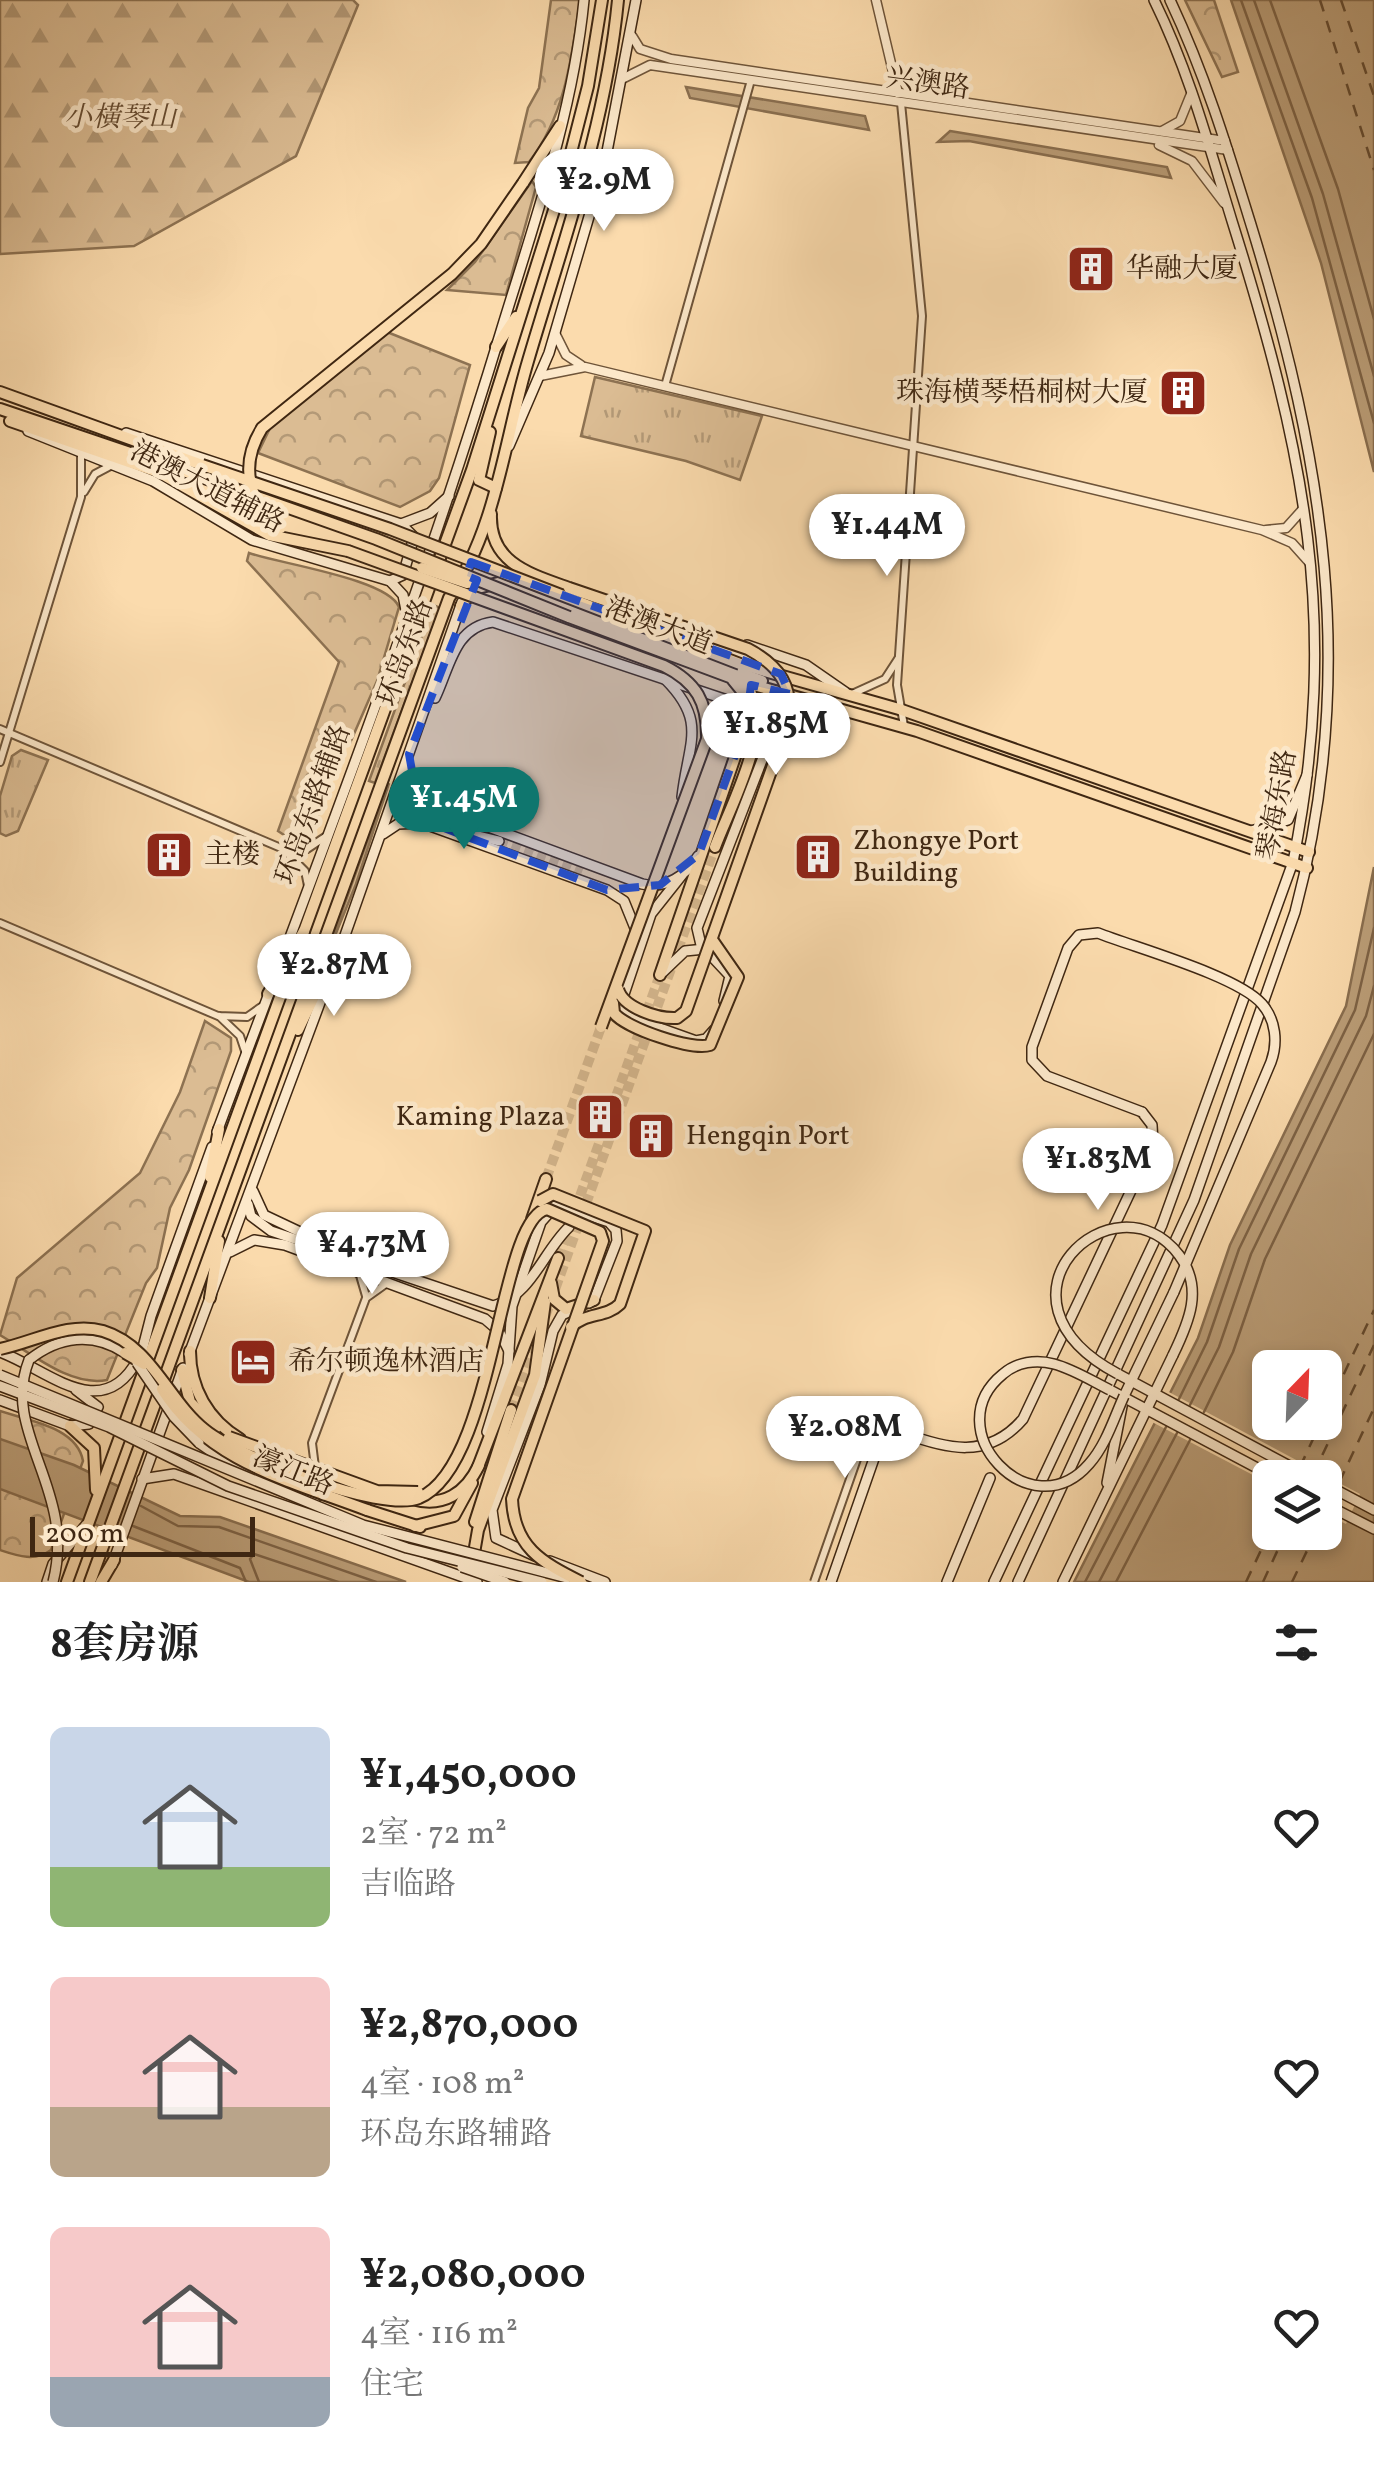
<!DOCTYPE html>
<html lang="zh">
<meta charset="utf-8">
<style>
:root{--surface:#fff;--page:#f6f6f6;--text:#222;--muted:#767676;--accent:#0f766e}
body{margin:0;font-family:Vollkorn,"Noto Serif SC",serif;background:var(--page);color:var(--text);height:100vh;display:flex;flex-direction:column;font-size:38px;white-space:nowrap}
*{box-sizing:border-box;margin:0}
p{font-size:32px;color:var(--muted)}
.icon{flex:none;width:55px;height:55px;fill:none;stroke:currentColor;stroke-width:2;stroke-linecap:round;stroke-linejoin:round}
.map{position:relative;height:1582px;overflow:hidden}
.drawer{display:flex;flex-direction:column;background:var(--surface);flex:1}
.drawer>*{flex:none}
.needle{width:65px;rotate:23deg}
.buttons{position:absolute;left:1252px;top:1350px;display:grid;gap:20px}
.buttons a{display:grid;place-items:center;width:90px;height:90px;border-radius:15px;background:var(--surface);box-shadow:0 5px 15px #0003;font-size:50px}
.scale{position:absolute;left:30px;bottom:25px;width:225px;box-sizing:border-box;padding-left:10px;border:5px solid #3f2712;border-top:0;font-size:28px;line-height:35px;white-space:nowrap;color:#3f2712;-webkit-text-stroke:8px #fce8ca;paint-order:stroke}
.price{position:absolute;translate:-50% -85px;padding:0 22px;border-radius:35px;background:#fff;color:#222;font-size:32px;line-height:65px;filter:drop-shadow(0 2px 5px #0008)}
.price::after{content:'';position:absolute;left:50%;top:60px;width:30px;height:22px;margin-left:-15px;background:inherit;clip-path:polygon(0 0,100% 0,50% 100%)}
.price.active{background:var(--accent);color:#fff}
ul{padding:0;list-style:none}
li{display:flex;align-items:center;gap:30px;height:250px;padding:0 50px}
li span{display:grid;place-items:center;flex:none;width:280px;height:200px;border-radius:15px;color:#555}
li>.icon{margin-inline-start:auto}
span .icon{width:120px;height:120px;fill:#fffc;stroke-width:1}
li b{font-size:42px}
h2{display:flex;justify-content:space-between;align-items:center;height:120px;padding:0 50px;font-size:42px}
.map>svg:first-child{display:block}
.grass{fill:url(#grass-tufts);stroke:#8d7252;stroke-width:2.5}
.forest{fill:url(#forest-firs);stroke:#8d7252;stroke-width:2.5}
.park{fill:url(#park-crowns);stroke:#8d7252;stroke-width:2.5}
.water{fill:#bb9e78;stroke:#896e4f;stroke-width:2.5;fill-rule:evenodd}
.pier{fill:#fbdbad}
.lines{fill:none;stroke-linecap:round;stroke-linejoin:round}
.shore{stroke:#7d6245;stroke-width:2.5}
.ferry{stroke:#644b31;stroke-width:2.5;stroke-dasharray:12 10;stroke-linecap:butt}
.secondary-tunnel{stroke:#d5b78e;stroke-width:9;stroke-dasharray:9 4.5;stroke-linecap:butt}
.primary-tunnel{stroke:#d5b78e;stroke-width:10;stroke-dasharray:10 5;stroke-linecap:butt}
.minor-casing{stroke:#6e5439;stroke-width:10}
.tertiary-casing{stroke:#6e5439;stroke-width:11}
.secondary-casing{stroke:#3f2712;stroke-width:12}
.primary-casing{stroke:#3f2712;stroke-width:14}
.minor{stroke:#fce8ca;stroke-width:6}
.tertiary{stroke:#fce8ca;stroke-width:8}
.secondary{stroke:#fce8ca;stroke-width:9}
.primary{stroke:#fbdbad;stroke-width:10}
.minor-bridge-casing{stroke:#6e5439;stroke-width:10;stroke-linecap:butt}
.secondary-bridge-casing{stroke:#3f2712;stroke-width:12;stroke-linecap:butt}
.primary-bridge-casing{stroke:#3f2712;stroke-width:14;stroke-linecap:butt}
.minor-bridge{stroke:#fce8ca;stroke-width:6}
.secondary-bridge{stroke:#fce8ca;stroke-width:9}
.primary-bridge{stroke:#fbdbad;stroke-width:10}
.marked{fill:#1d4ed8;fill-opacity:0.2;stroke:#1d4ed8;stroke-width:8;stroke-dasharray:20 12;stroke-linejoin:round}
.labels{text-anchor:middle;dominant-baseline:central;stroke-width:9;stroke-linejoin:round;paint-order:stroke}
.street-label{font-size:28px;fill:#3f2712;stroke:#fce8ca}
.park-label{font-size:28px;font-style:italic;fill:#664c32;stroke:#fce8ca}
.poi-label{font-size:28px;fill:#3f2712;stroke:#fce8ca;text-anchor:start}
</style>
<div class="map">
<svg width="1374" height="1582" viewBox="0 0 1374 1582">
<defs>
<pattern id="grass-tufts" width="24" height="20" patternUnits="userSpaceOnUse" patternTransform="scale(2.5)"><rect width="24" height="20" fill="#dbbc93"/><path d="M3 7l-1-3M5 7V3M7 7l1-3M15 17l-1-3M17 17v-4M19 17l1-3" fill="none" stroke="#b39977"/></pattern>
<pattern id="forest-firs" width="22" height="20" patternUnits="userSpaceOnUse" patternTransform="scale(2.5)"><rect width="22" height="20" fill="#dbbc93"/><path d="M5 1l3.5 6h-7zM16 11l3.5 6h-7z" fill="#b39977"/></pattern>
<pattern id="park-crowns" width="20" height="18" patternUnits="userSpaceOnUse" patternTransform="scale(2.5)"><rect width="20" height="18" fill="#dbbc93"/><path d="M2 6a3 3 0 1 1 6 0M12 15a3 3 0 1 1 6 0" fill="none" stroke="#b39977"/></pattern>
</defs>
<rect width="100%" height="100%" fill="#fbdbad"/>
<filter id="stains"><feTurbulence type="fractalNoise" baseFrequency=".002" numOctaves="4"/><feColorMatrix values="0 0 0 0 .2 0 0 0 0 .09 0 0 0 0 .02 0 0 0 .5 -.17"/></filter>
<radialGradient id="worn" r=".72"><stop offset=".6" stop-color="#630" stop-opacity="0"/><stop offset="1" stop-color="#630" stop-opacity=".3"/></radialGradient>
<g class="grass">
<polygon points="595,377 762,416 740,480 686,461 581,436"/>
<polygon points="433,605 440,608 375,783 369,781"/>
<polygon points="21,750 48,760 18,831 6,836 0,833 0,796 12,756"/>
<polygon points="389,783 356,884 319,975 382,800"/>
</g>
<polygon class="forest" points="0,0 353,0 358,5 296,156 134,246 0,254"/>
<g class="park">
<path d="M551 0H580C572 56 565 117 529 162L515 163 528 108 539 88Z"/>
<polygon points="1185,0 1214,0 1238,72 1222,77"/>
<polygon points="532,181 536,187 506,295 447,290 475,262"/>
<polygon points="387,332 470,365 439,478 430,491 400,507 258,453 271,426"/>
<path d="M249 553C281 564 388 579 399 607L377 681 350 743 343 744C328 771 324 803 312 832L290 839 278 831 339 662 247 561Z"/>
<path d="M205 1021 231 1038V1051L189 1170 170 1208 157 1268 146 1283 107 1380C70 1387 31 1353 0 1335L17 1278 140 1173 180 1092Z"/>
<path d="M0 1411C29 1421 77 1427 83 1461L51 1550C35 1562 18 1556 0 1550Z"/>
</g>
<g class="water">
<polygon points="1231,0 1374,0 1374,472 1321,263"/>
<polygon points="686,87 865,116 869,130 690,98"/>
<polygon points="950,131 1167,167 1171,178 969,141 938,142"/>
<path d="M1374 867V1582H1074L1198 1338 1230 1245 1346 1006ZM1270 1368H1325V1422H1270ZM1270 1478H1325V1532H1270Z"/>
<polygon points="0,1439 74,1465 180,1516 220,1517 406,1582 249,1582 0,1489"/>
</g>
<polygon class="pier" points="1167,1391 1360,1494 1346,1524 1325,1514 1325,1478 1270,1478 1270,1484 1152,1422"/>
<g class="lines">
<g class="shore">
<polyline points="1241,0 1312,198 1374,423"/>
<polyline points="1254,0 1323,194 1374,376"/>
<polyline points="1270,0 1338,189 1374,319"/>
<polyline points="1179,1399 1207,1342 1239,1249 1355,1010 1374,928"/>
<polyline points="1190,1405 1219,1347 1251,1254 1366,1016 1374,986"/>
<polyline points="1204,1412 1233,1352 1265,1259 1374,1034"/>
<polyline points="141,1506 178,1526 219,1527 376,1582"/>
<polyline points="133,1526 240,1568 246,1582"/>
<polyline points="259,1582 250,1559 254,1554 338,1582"/>
<polyline points="1085,1582 1166,1427"/>
<polyline points="1099,1582 1177,1433"/>
<polyline points="1116,1582 1190,1440"/>
</g>
<g class="ferry">
<polyline points="1320,0 1374,170"/>
<polyline points="1341,0 1374,96"/>
<polyline points="1325,1414 1374,1310"/>
<polyline points="1300,1467 1321,1422"/>
<polyline points="1313,1475 1374,1345"/>
<polyline points="1330,1502 1374,1408"/>
<polyline points="1246,1582 1270,1531"/>
<polyline points="1263,1582 1286,1532"/>
<polyline points="1292,1582 1316,1532"/>
</g>
<g class="secondary-tunnel">
<polyline points="499,841 582,872"/>
<polyline points="300,1232 359,1253"/>
</g>
<g class="primary-tunnel">
<polyline points="546,1179 601,1027"/>
<polyline points="575,1210 660,975"/>
<polyline points="558,1258 570,1226"/>
<polyline points="545,1317 715,847"/>
<polyline points="511,1410 538,1337"/>
</g>
<g class="minor-casing">
<g id="minor">
<polyline points="901,103 922,316 897,685 904,726"/>
<polyline points="665,386 751,80"/>
<polyline points="84,492 95,474 112,465"/>
<polyline points="852,694 885,679 898,659"/>
<polyline points="0,729 281,848 307,849 325,837"/>
<polyline points="0,762 81,497 81,454"/>
<polyline points="286,852 305,871 308,886"/>
<polyline points="0,923 218,1016 247,1017 261,1007"/>
<polyline points="219,1016 240,1036 246,1054"/>
<polyline points="359,1272 366,1296"/>
<polyline points="315,1467 312,1443 366,1298 387,1283"/>
</g>
</g>
<g class="tertiary-casing">
<g id="tertiary">
<polyline points="876,0 898,93"/>
<polyline points="632,36 640,49 671,59 1225,141"/>
<polyline points="624,78 650,65 1228,150"/>
<polyline points="1162,131 1180,121 1191,94"/>
<polyline points="1159,145 1192,161 1224,203"/>
<polyline points="555,333 566,355 581,365"/>
<polyline points="540,376 585,367 1262,530 1292,543 1309,562"/>
<polyline points="1266,530 1286,528 1303,509"/>
</g>
</g>
<g class="secondary-casing">
<g id="secondary">
<polyline points="28,431 153,481 252,540 390,581 403,595 407,615"/>
<polyline points="126,433 401,524 414,537 403,575 390,581"/>
<polyline points="509,446 549,353 605,162 636,0"/>
<polyline points="401,524 430,513 449,496"/>
<polyline points="680,636 774,669"/>
<polyline points="747,645 806,665 845,692"/>
<path d="M665 679C708 722 688 742 682 797"/>
<path d="M435 698C450 667 454 627 493 622L727 700 740 712 743 723"/>
<path d="M408 770 411 789 429 805 642 884C666 889 686 876 698 856"/>
<polyline points="419,821 410,811 417,804 426,805"/>
<polyline points="1251,831 1288,820 1307,775"/>
<polyline points="462,832 499,841"/>
<polyline points="383,834 398,824 422,823 607,890 624,901 637,933"/>
<polyline points="682,875 651,914 619,1009 629,1017 696,1041 706,1039 714,1030"/>
<polyline points="663,972 685,951 705,949"/>
<polyline points="724,1001 730,976 701,945 697,928 776,724 779,704 768,702 759,722"/>
<path d="M217 1132C316 867 419 602 501 331 534 223 573 113 584 0"/>
<polyline points="253,1191 264,1215 300,1232"/>
<path d="M248 1204 251 1216 271 1231 493 1306C532 1295 542 1253 569 1227"/>
<polyline points="230,1252 254,1240 285,1245 485,1319 499,1331 509,1351"/>
<path d="M0 1352C47 1369 102 1426 138 1359"/>
<polyline points="189,1354 343,941 462,602"/>
<polyline points="140,1359 151,1316 212,1147"/>
<path d="M29 1360C59 1336 93 1332 125 1353"/>
<polyline points="1118,1374 1312,1478"/>
<polyline points="1110,1390 1276,1478"/>
<polyline points="0,1400 70,1426 89,1424 98,1407 76,1390"/>
<polyline points="487,1432 508,1364 512,1306 541,1222 556,1205 609,1222 616,1230 617,1241 594,1300 589,1303"/>
<path d="M904 1433C946 1449 988 1460 1023 1419L1153 1144 1152 1125 1142 1112"/>
<polyline points="199,1443 228,1463 315,1502"/>
<polyline points="142,1479 174,1474 477,1582"/>
<polyline points="1107,1483 1124,1396 1174,1292"/>
<polyline points="1325,1484 1374,1510"/>
<polyline points="1325,1504 1374,1529"/>
<polyline points="535,1556 496,1538 492,1510 540,1385 553,1331 562,1315 575,1309"/>
<polyline points="550,1561 605,1582"/>
<polyline points="112,1565 183,1368"/>
<polyline points="47,1582 53,1564 86,1525"/>
<polyline points="947,1582 990,1478"/>
<path d="M994 1582 1162 1225 1293 862C1341 621 1304 451 1232 221 1209 146 1189 71 1154 0"/>
<path d="M1018 1582 1194 1200 1295 912C1359 672 1323 460 1252 228 1228 150 1205 74 1170 0"/>
<polyline points="1063,1582 1173,1355"/>
</g>
</g>
<g class="primary-casing">
<g id="primary">
<polyline points="523,183 560,126"/>
<polyline points="496,347 516,317"/>
<polyline points="0,392 202,465"/>
<polyline points="0,409 204,478"/>
<polyline points="10,421 158,472 269,535 348,551"/>
<polyline points="490,432 479,480 496,488"/>
<path d="M491 514C489 563 530 574 569 588"/>
<polyline points="461,606 474,589 498,583 762,681"/>
<polyline points="569,617 743,682 917,731 1307,868"/>
<polyline points="740,664 899,709 1309,852"/>
<path d="M715 847C730 806 776 725 747 687"/>
<polyline points="660,975 746,725 746,696 733,680"/>
<polyline points="268,994 304,931"/>
<polyline points="298,1030 318,988 331,973"/>
<polyline points="210,1177 219,1129"/>
<polyline points="532,1219 546,1179"/>
<polyline points="551,1283 554,1299 566,1309 594,1300"/>
<polyline points="210,1298 219,1241"/>
<path d="M190 1351C190 1388 208 1420 240 1439"/>
<polyline points="182,1370 190,1402 216,1428"/>
<polyline points="70,1426 94,1448 96,1490"/>
<polyline points="478,1467 558,1258"/>
<path d="M412 1499C443 1508 466 1493 479 1465"/>
<polyline points="367,1510 420,1527"/>
<polyline points="475,1522 511,1410"/>
<polyline points="415,1526 454,1516 472,1483"/>
<polyline points="474,1553 478,1530 535,1375 545,1302"/>
<polyline points="67,1582 472,470 566,172 588,86 602,0"/>
<path d="M90 1582 449 598C497 528 504 441 528 361 563 242 606 125 618 0"/>
<polyline points="101,1582 114,1560"/>
</g>
</g>
<use href="#minor" class="minor"/>
<use href="#tertiary" class="tertiary"/>
<use href="#secondary" class="secondary"/>
<use href="#primary" class="primary"/>
<g class="minor-bridge-casing">
<polyline id="minor-bridge" points="814,1582 864,1439 878,1428 897,1431"/>
</g>
<g class="secondary-bridge-casing">
<g id="secondary-bridge">
<path d="M1142 1112 1047 1076 1032 1060V1047L1068 948 1079 935 1098 933C1136 948 1238 976 1262 1004 1276 1020 1278 1043 1271 1062L1174 1292"/>
<path d="M29 1360C0 1433 77 1489 53 1582"/>
<polyline points="137,1363 174,1417 199,1443"/>
<path d="M1118 1374C975 1298 1115 1171 1179 1255 1204 1288 1189 1322 1173 1355"/>
<polyline points="0,1375 363,1525 567,1578"/>
<polyline points="0,1386 109,1427 228,1486 407,1548 542,1582"/>
<path d="M1110 1390C1092 1381 1073 1369 1054 1364 1036 1359 1017 1362 1003 1374 935 1429 1031 1531 1089 1464 1106 1445 1114 1418 1124 1396"/>
<polyline points="462,1567 505,1582"/>
<polyline points="831,1582 878,1447 889,1434 904,1433"/>
</g>
</g>
<g class="primary-bridge-casing">
<g id="primary-bridge">
<polyline points="202,465 390,529 740,664"/>
<polyline points="204,478 376,539 569,617"/>
<path d="M281 528C248 503 239 465 262 428L452 274 481 244 523 183"/>
<path d="M348 551 664 666C696 682 708 702 707 739L601 1027"/>
<polyline points="422,568 467,583"/>
<path d="M569 588 748 649C780 666 794 687 788 723L686 1011 677 1018C658 1019 623 1008 618 989"/>
<path d="M613 1003 614 1013C625 1028 693 1051 710 1045L738 977 713 941"/>
<path d="M540 1201 553 1194 645 1231 620 1304C606 1318 586 1312 571 1327"/>
<path d="M0 1349C34 1342 69 1321 103 1331 152 1346 168 1401 205 1430 238 1457 380 1513 419 1498 496 1466 498 1218 547 1209L600 1232 603 1241 512 1499C514 1547 541 1562 581 1582"/>
<polyline points="125,1353 144,1364"/>
<path d="M162 1389C208 1462 291 1481 367 1510"/>
<polyline points="229,1437 377,1491 418,1492"/>
</g>
</g>
<use href="#minor-bridge" class="minor-bridge"/>
<use href="#secondary-bridge" class="secondary-bridge"/>
<use href="#primary-bridge" class="primary-bridge"/>
</g>
<path class="marked" d="M471 562 781 674 790 694 751 685 746 725 699 854 660 885 607 890 410 815 417 799 409 754 477 580 467 576Z"/>
<defs>
<g id="building-square" transform="scale(2.5)"><rect x="-9" y="-9" width="18" height="18" rx="4" fill="#8f2418" stroke="#fce8ca"/><path d="M-4-6H4V6H1V3H-1V6H-4ZM-2.5-4.3h1.7v1.8h-1.7ZM.8-4.3h1.7v1.8H.8ZM-2.5-1h1.7V.8h-1.7ZM.8-1h1.7V.8H.8Z" fill="#fff"/></g>
<g id="hotel-square" transform="scale(2.5)"><rect x="-9" y="-9" width="18" height="18" rx="4" fill="#8f2418" stroke="#fce8ca"/><path d="M-6-4.5h1.5V1H6V5H4.5V3h-9V5H-6ZM-4 0a1.8 1.8 0 1 1 3.6 0ZM.5 0V-2.5h3Q6-2.5 6 0Z" fill="#fff"/></g>
</defs>
<g fill-rule="evenodd">
<use href="#building-square" x="1091" y="269"/>
<use href="#building-square" x="1183" y="393"/>
<use href="#building-square" x="169" y="855"/>
<use href="#building-square" x="818" y="857"/>
<use href="#building-square" x="600" y="1117"/>
<use href="#building-square" x="651" y="1136"/>
<use href="#hotel-square" x="253" y="1362"/>
</g>
<g class="labels">
<g class="street-label">
<text transform="translate(928 84) rotate(8)">兴澳路</text>
<text transform="translate(207 488) rotate(27)">港澳大道辅路</text>
<text transform="translate(658 627) rotate(21)">港澳大道</text>
<text transform="translate(406 653) rotate(-70)">环岛东路</text>
<text transform="translate(314 805) rotate(-70)">环岛东路辅路</text>
<text transform="translate(1278 805) rotate(-80)">琴海东路</text>
<text transform="translate(293 1472) rotate(22)">濠江路</text>
</g>
<g class="park-label">
<text x="120" y="118">小橫琴山</text>
</g>
<g class="poi-label">
<text x="1126" y="269">华融大厦</text>
<text x="1148" y="393" text-anchor="end">珠海横琴梧桐树大厦</text>
<text x="853" y="841">Zhongye Port<tspan x="853" dy="32">Building</tspan></text>
<text x="204" y="855">主楼</text>
<text x="565" y="1117" text-anchor="end">Kaming Plaza</text>
<text x="686" y="1136">Hengqin Port</text>
<text x="288" y="1362">希尔顿逸林酒店</text>
</g>
</g>
<rect width="100%" height="100%" filter="url(#stains)"/>
<rect width="100%" height="100%" fill="url(#worn)"/>
</svg>
<div class="buttons">
<a><svg class="needle" viewBox="-14 -14 28 28"><path d="M0-13l5 13h-10z" fill="#e53935"/><path d="M0 13l5-13h-10z" fill="#767676"/></svg></a>
<a><svg class="icon" aria-label="layers" viewBox="0 0 24 24"><path d="M12 4l9 5-9 5-9-5zM3 14l9 5 9-5"/></svg></a>
</div>
<div class="scale">200 m</div>
<b class="price" style="left:604px;top:234px">¥2.9M</b>
<b class="price" style="left:887px;top:579px">¥1.44M</b>
<b class="price" style="left:776px;top:778px">¥1.85M</b>
<b class="price active" style="left:464px;top:852px">¥1.45M</b>
<b class="price" style="left:334px;top:1019px">¥2.87M</b>
<b class="price" style="left:1098px;top:1213px">¥1.83M</b>
<b class="price" style="left:372px;top:1297px">¥4.73M</b>
<b class="price" style="left:845px;top:1481px">¥2.08M</b>
</div>
<section class="drawer">
<h2>8套房源<svg class="icon" aria-label="filters" viewBox="0 0 24 24"><path d="M4 7h16M4 17h16"/><circle cx="9" cy="7" r="2"/><circle cx="15" cy="17" r="2"/></svg></h2>
<ul>
<li><span style="background:linear-gradient(#c9d6e8 70%,#8fb573 0)"><svg class="icon" aria-label="home" viewBox="0 0 24 24"><path d="M3 11l9-7 9 7M6 9v11h12V9"/></svg></span><div><b>¥1,450,000</b><p>2室 · 72 m²</p><p>吉临路</p></div><svg class="icon" aria-label="heart" viewBox="0 0 24 24"><path d="M12 20l-8-8c-3-5 5-10 8-4 3-6 11-1 8 4z"/></svg></li>
<li><span style="background:linear-gradient(#f6c9c9 65%,#b9a48a 0)"><svg class="icon" aria-label="home" viewBox="0 0 24 24"><path d="M3 11l9-7 9 7M6 9v11h12V9"/></svg></span><div><b>¥2,870,000</b><p>4室 · 108 m²</p><p>环岛东路辅路</p></div><svg class="icon" aria-label="heart" viewBox="0 0 24 24"><path d="M12 20l-8-8c-3-5 5-10 8-4 3-6 11-1 8 4z"/></svg></li>
<li><span style="background:linear-gradient(#f6c9c9 75%,#9aa5b1 0)"><svg class="icon" aria-label="home" viewBox="0 0 24 24"><path d="M3 11l9-7 9 7M6 9v11h12V9"/></svg></span><div><b>¥2,080,000</b><p>4室 · 116 m²</p><p>住宅</p></div><svg class="icon" aria-label="heart" viewBox="0 0 24 24"><path d="M12 20l-8-8c-3-5 5-10 8-4 3-6 11-1 8 4z"/></svg></li>
</ul>
</section>
